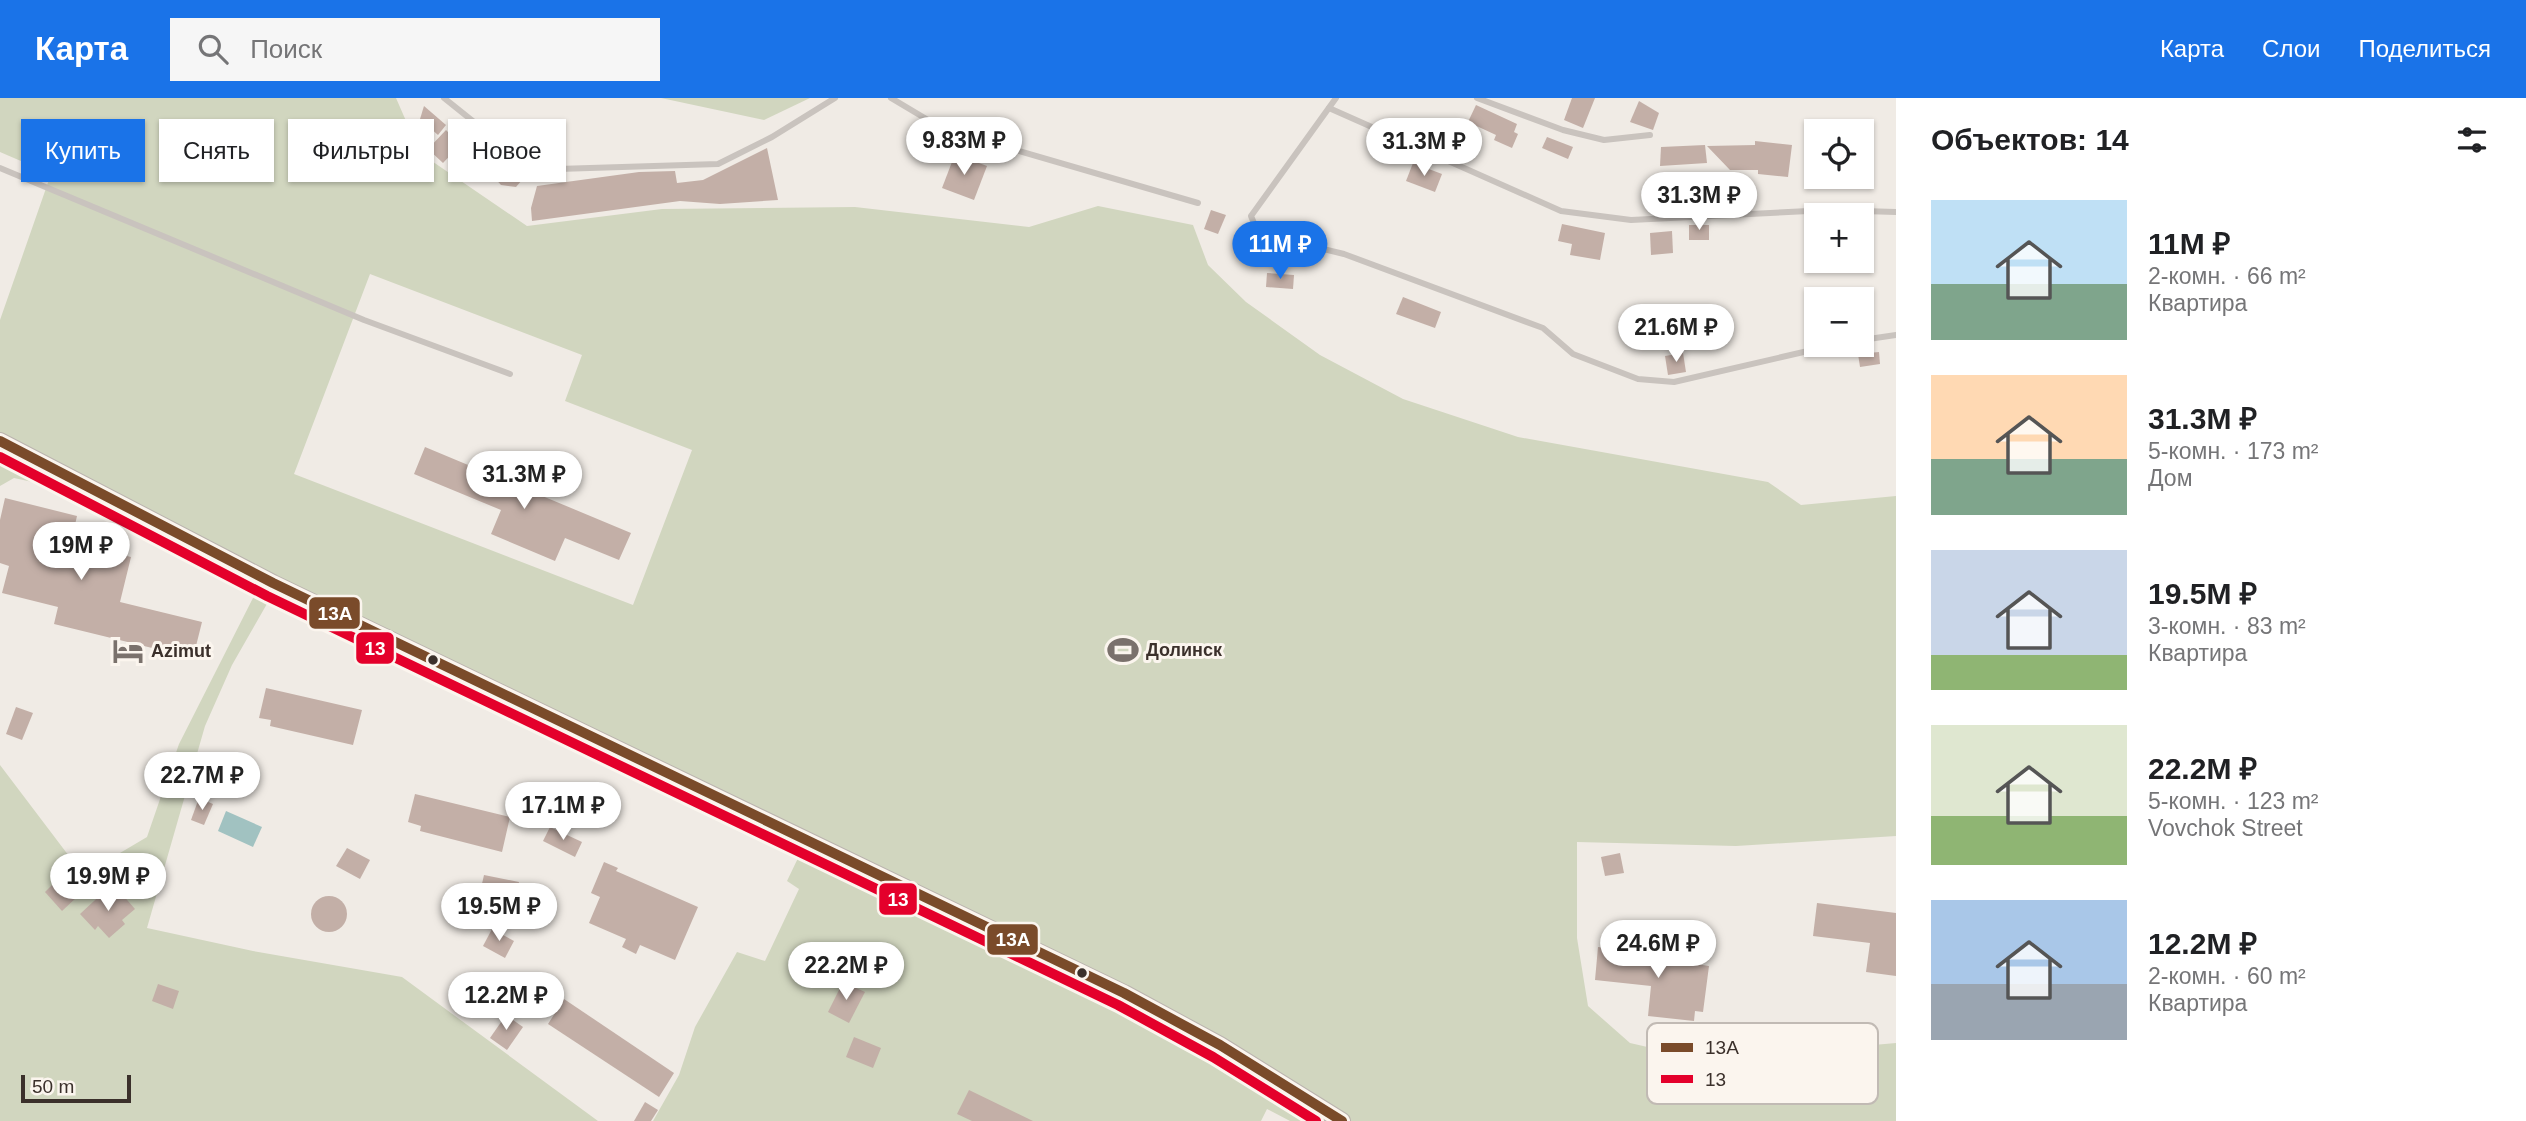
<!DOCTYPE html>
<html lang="ru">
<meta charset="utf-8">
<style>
:root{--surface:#fff;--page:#f6f6f6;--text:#202124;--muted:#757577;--accent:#1a73e8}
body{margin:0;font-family:Helvetica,sans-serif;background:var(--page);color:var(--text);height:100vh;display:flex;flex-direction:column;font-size:26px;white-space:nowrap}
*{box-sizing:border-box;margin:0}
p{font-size:23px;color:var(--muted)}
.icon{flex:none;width:38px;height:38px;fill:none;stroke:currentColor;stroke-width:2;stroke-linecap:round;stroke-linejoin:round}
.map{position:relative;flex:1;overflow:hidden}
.panel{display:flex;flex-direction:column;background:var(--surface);width:630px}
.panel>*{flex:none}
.top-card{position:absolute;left:21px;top:21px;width:665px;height:63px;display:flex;gap:14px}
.tools{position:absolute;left:1804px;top:21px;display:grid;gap:14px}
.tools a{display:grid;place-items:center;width:70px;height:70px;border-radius:0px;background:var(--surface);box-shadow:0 2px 5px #0004;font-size:35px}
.scale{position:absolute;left:21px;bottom:18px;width:110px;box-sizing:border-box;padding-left:7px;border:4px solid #3b302b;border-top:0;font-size:19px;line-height:24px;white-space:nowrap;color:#3b302b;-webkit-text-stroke:5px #fbf5ee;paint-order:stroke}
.price{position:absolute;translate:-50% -60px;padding:0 16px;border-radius:24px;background:#fff;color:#222;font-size:23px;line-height:46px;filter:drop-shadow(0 2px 4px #0008)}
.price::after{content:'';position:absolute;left:50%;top:42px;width:21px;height:16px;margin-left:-10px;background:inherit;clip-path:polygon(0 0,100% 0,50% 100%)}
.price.active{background:var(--accent);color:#fff}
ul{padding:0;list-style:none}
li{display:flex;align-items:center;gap:21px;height:175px;padding:0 35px}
li span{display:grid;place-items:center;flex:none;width:196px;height:140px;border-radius:0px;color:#555}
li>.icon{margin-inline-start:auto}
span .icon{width:84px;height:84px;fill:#fffc;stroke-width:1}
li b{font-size:30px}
h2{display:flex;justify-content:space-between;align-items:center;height:84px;padding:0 35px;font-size:30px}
.chip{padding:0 24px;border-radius:0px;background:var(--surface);box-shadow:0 2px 5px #0004;font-size:24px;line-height:63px}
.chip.active{background:var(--accent);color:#fff}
header{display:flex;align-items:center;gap:42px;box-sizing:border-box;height:98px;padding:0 35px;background:var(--accent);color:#fff}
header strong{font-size:33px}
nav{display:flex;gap:38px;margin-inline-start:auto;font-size:24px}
.search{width:490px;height:63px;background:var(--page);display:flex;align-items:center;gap:18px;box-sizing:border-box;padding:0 24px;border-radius:0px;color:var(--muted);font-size:26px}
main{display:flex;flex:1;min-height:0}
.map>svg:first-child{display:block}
.green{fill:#d1d6bf;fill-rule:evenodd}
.water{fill:#a1c2c1}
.building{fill:#c3afa7}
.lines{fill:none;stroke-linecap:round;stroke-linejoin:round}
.lane{stroke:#c9c3be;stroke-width:6}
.secondary{stroke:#bab3ae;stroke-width:18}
.bus-1-casing{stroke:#fbf5ee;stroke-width:16}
.bus-2-casing{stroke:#fbf5ee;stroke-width:16}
.bus-1{stroke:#7a4b2a;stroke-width:10}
.bus-2{stroke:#e4002b;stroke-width:10}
.bus-dot{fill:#3b302b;stroke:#fbf5ee;stroke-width:2.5}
.labels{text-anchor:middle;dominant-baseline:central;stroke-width:6;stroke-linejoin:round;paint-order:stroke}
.poi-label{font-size:18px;font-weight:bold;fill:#3b302b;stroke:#fbf5ee;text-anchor:start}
.key{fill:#fbf5ee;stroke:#c1bab4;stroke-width:2}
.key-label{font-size:19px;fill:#3b302b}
.line-badge{stroke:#fbf5ee;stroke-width:2.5}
.badge-label{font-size:19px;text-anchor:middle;font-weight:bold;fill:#fff}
</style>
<header>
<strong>Карта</strong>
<div class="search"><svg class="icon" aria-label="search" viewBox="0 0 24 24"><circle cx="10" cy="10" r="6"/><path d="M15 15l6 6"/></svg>Поиск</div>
<nav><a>Карта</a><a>Слои</a><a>Поделиться</a></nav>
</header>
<main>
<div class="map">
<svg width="1896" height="1023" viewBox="0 0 1896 1023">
<rect width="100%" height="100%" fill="#f0ebe5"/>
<g class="green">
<path d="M0 0H396L420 55 527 128 662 111 855 109 1029 129 1098 108 1193 127 1208 167 1246 204 1320 257 1403 301 1518 339 1768 384 1801 407 1896 398V738L1736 748 1577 744V840L1588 908 1630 945 1704 962 1896 945V1023H1290L1267 1011 1261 1023H653L679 977 695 929 737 854 765 863 799 791 787 783 799 758 268 504 232 567 205 628 147 830 253 853 402 879 598 1023H0V667L75 766 98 768 147 739 179 646 254 498 37 385 14 380 0 388V222L51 76 0 54ZM370 176 582 257 565 303 692 352 633 507 294 376Z"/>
<polygon points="661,0 810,0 764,22"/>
</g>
<polygon class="water" points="226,713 262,729 253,749 218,733"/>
<g class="building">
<polygon points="1572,0 1595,0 1583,30 1564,22"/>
<polygon points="1639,3 1659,15 1653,32 1630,24"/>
<polygon points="1476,7 1517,26 1514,34 1518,36 1512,50 1494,42 1496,37 1468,24"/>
<polygon points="424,8 446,27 438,37 420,21"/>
<polygon points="446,32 460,47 443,65 428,51"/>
<polygon points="1547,39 1573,49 1568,61 1542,50"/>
<polygon points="1755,43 1792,47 1788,79 1758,76 1758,72 1730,72 1707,48 1755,47"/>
<polygon points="465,46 491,69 477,75 456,56"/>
<polygon points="1705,47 1707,65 1660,68 1661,49"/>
<polygon points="767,50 778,102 720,106 680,103 532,123 531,110 537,88 639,74 675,73 677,85 703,82"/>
<polygon points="955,56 987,68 974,102 942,90"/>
<polygon points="499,64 522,82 516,89 501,87 490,75"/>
<polygon points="1413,65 1442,76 1435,94 1406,83"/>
<polygon points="1211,112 1226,117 1218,136 1204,131"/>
<polygon points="1562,126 1605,135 1600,162 1570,157 1572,146 1558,143"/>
<rect x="1689" y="127" width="20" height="15"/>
<polygon points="1672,133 1673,155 1651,157 1650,135"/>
<polygon points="1267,175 1294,177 1293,191 1266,189"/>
<polygon points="1403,199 1441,214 1435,230 1396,216"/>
<polygon points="1879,254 1880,266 1860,269 1858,256"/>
<polygon points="1683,255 1686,274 1668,277 1665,258"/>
<polygon points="425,349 631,435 619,462 565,440 555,463 491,436 501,412 414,376"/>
<polygon points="5,400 77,418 71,444 131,459 120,504 202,524 193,560 54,526 58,509 2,495 9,468 0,465 0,422"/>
<polygon points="266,590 362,612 353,647 270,628 271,622 259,620"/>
<polygon points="16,609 33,615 22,642 6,636"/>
<polygon points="415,696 510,719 502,754 420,733 421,728 408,724"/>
<polygon points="199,700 213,706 204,727 191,722"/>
<polygon points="550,729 582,744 575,759 543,743"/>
<polygon points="347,750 370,762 360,781 336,768"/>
<polygon points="1620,755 1624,775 1605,778 1601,759"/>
<polygon points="604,764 618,770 616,773 698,809 675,862 640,847 636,856 622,849 626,841 589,825 600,799 591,795"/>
<polygon points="484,777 519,784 515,801 509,799 508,803 492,799 493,793 481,790"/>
<polygon points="59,780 77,799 62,813 45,794"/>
<polygon points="108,790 116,799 121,795 135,811 122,822 125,826 109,840 98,828 95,832 80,816"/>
<circle cx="329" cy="816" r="18"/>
<polygon points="1817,805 1896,815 1896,878 1866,874 1870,845 1813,838"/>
<polygon points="492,831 514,843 505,860 483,848"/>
<polygon points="1598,849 1689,859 1689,865 1709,868 1703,914 1695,913 1694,923 1648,918 1651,888 1595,882"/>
<polygon points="478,876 497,884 488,903 470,895"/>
<polygon points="843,884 865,894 849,925 828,914"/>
<polygon points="158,886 179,893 173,911 152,903"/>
<polygon points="564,901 674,975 659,999 548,926"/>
<polygon points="506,917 523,929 507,952 490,940"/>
<polygon points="854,939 881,950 873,970 846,959"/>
<polygon points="969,992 1033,1023 972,1023 957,1016"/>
<polygon points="645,1004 658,1012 651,1023 634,1023"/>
</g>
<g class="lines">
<g class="lane">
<polyline points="444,0 514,56 558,71 718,66 772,39 835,0"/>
<polyline points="891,0 933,25 998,47 1198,105"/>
<polyline points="1336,0 1251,118 1256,130 1269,138 1344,156 1543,230 1573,256 1638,281 1674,284 1834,247"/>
<polyline points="1477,0 1563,32 1604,42 1650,37"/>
<polyline points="1329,10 1561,113 1631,122 1829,112 1896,114"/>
<polyline points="0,70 364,222 510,276"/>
<polyline points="1862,242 1896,237"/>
</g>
<polyline class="secondary" points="0,343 273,485 1124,895 1220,947 1342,1023"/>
<g class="bus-1-casing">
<polyline id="bus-1" points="0,343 273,485 1124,895 1220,947 1342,1023"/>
</g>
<g class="bus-2-casing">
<polyline id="bus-2" points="0,359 267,498 1118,907 1213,959 1316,1023"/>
</g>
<use href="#bus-1" class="bus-1"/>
<use href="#bus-2" class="bus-2"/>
</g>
<defs>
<g id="stadium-bare" transform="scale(2.415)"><path d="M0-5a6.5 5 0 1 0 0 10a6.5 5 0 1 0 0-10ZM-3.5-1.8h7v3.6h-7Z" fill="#7a716c" stroke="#fbf5ee" stroke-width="2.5" paint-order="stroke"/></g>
<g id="hotel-bare" transform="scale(2.415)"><path d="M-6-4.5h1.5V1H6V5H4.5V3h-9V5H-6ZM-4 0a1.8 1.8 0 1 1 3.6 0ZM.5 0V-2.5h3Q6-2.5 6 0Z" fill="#7a716c" stroke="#fbf5ee" stroke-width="2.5" paint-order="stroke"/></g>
</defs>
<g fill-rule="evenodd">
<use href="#stadium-bare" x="1123" y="552"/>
<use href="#hotel-bare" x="128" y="553"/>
</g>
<g class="bus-dot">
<circle cx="433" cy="562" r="6"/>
<circle cx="1082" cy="875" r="6"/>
</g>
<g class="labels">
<g class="poi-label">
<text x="1146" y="552">Долинск</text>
<text x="151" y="553">Azimut</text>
</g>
</g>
<rect x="1647" y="925" width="231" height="81" rx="10" class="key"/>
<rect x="1661" y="945" width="32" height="9" fill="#7a4b2a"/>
<rect x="1661" y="977" width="32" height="8" fill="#e4002b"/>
<g class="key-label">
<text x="1705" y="956">13А</text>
<text x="1705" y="988">13</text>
</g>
<g class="line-badge">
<rect x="308" y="498" width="53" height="34" rx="7" fill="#7a4b2a"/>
<rect x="355" y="533" width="40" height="34" rx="7" fill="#e4002b"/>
<rect x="878" y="784" width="40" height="34" rx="7" fill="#e4002b"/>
<rect x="986" y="825" width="53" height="33" rx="7" fill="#7a4b2a"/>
</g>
<g class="badge-label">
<text x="335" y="522">13А</text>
<text x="375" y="557">13</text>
<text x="898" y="808">13</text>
<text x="1013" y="848">13А</text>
</g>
</svg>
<div class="tools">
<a><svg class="icon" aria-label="locate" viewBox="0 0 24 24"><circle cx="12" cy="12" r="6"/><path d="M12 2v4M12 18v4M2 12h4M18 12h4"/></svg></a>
<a>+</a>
<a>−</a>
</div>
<div class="scale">50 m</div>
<b class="price" style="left:964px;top:79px">9.83M ₽</b>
<b class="price" style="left:1424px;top:80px">31.3M ₽</b>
<b class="price" style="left:1699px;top:134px">31.3M ₽</b>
<b class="price active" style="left:1280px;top:183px">11M ₽</b>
<b class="price" style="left:1676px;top:266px">21.6M ₽</b>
<b class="price" style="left:524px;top:413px">31.3M ₽</b>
<b class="price" style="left:81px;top:484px">19M ₽</b>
<b class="price" style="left:202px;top:714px">22.7M ₽</b>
<b class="price" style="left:563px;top:744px">17.1M ₽</b>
<b class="price" style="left:108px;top:815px">19.9M ₽</b>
<b class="price" style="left:499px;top:845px">19.5M ₽</b>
<b class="price" style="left:1658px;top:882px">24.6M ₽</b>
<b class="price" style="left:846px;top:904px">22.2M ₽</b>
<b class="price" style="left:506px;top:934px">12.2M ₽</b>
<div class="top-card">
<a class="chip active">Купить</a>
<a class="chip">Снять</a>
<a class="chip">Фильтры</a>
<a class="chip">Новое</a>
</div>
</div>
<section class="panel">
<h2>Объектов: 14<svg class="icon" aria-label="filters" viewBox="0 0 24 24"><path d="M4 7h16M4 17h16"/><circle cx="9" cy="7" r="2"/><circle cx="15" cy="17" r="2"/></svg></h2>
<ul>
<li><span style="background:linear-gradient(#bfe0f5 60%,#7fa58c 0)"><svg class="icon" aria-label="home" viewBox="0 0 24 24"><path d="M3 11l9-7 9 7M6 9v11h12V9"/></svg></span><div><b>11M ₽</b><p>2-комн. · 66 m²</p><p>Квартира</p></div></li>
<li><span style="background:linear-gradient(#ffd9b3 60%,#7fa58c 0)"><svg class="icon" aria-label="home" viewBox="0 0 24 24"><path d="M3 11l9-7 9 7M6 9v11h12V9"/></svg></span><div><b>31.3M ₽</b><p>5-комн. · 173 m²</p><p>Дом</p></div></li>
<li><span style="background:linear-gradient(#c9d6e8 75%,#8fb573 0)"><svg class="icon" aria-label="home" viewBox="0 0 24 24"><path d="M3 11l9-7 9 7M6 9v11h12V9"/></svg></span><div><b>19.5M ₽</b><p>3-комн. · 83 m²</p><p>Квартира</p></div></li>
<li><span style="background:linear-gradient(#dfe7d0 65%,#8fb573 0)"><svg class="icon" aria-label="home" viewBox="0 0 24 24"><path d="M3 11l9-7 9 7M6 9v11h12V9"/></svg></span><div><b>22.2M ₽</b><p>5-комн. · 123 m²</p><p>Vovchok Street</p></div></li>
<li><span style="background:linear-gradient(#a9c7e8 60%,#9aa5b1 0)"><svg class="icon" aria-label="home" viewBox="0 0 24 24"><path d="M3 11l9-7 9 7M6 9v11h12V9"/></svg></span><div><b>12.2M ₽</b><p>2-комн. · 60 m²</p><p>Квартира</p></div></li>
</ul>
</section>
</main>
